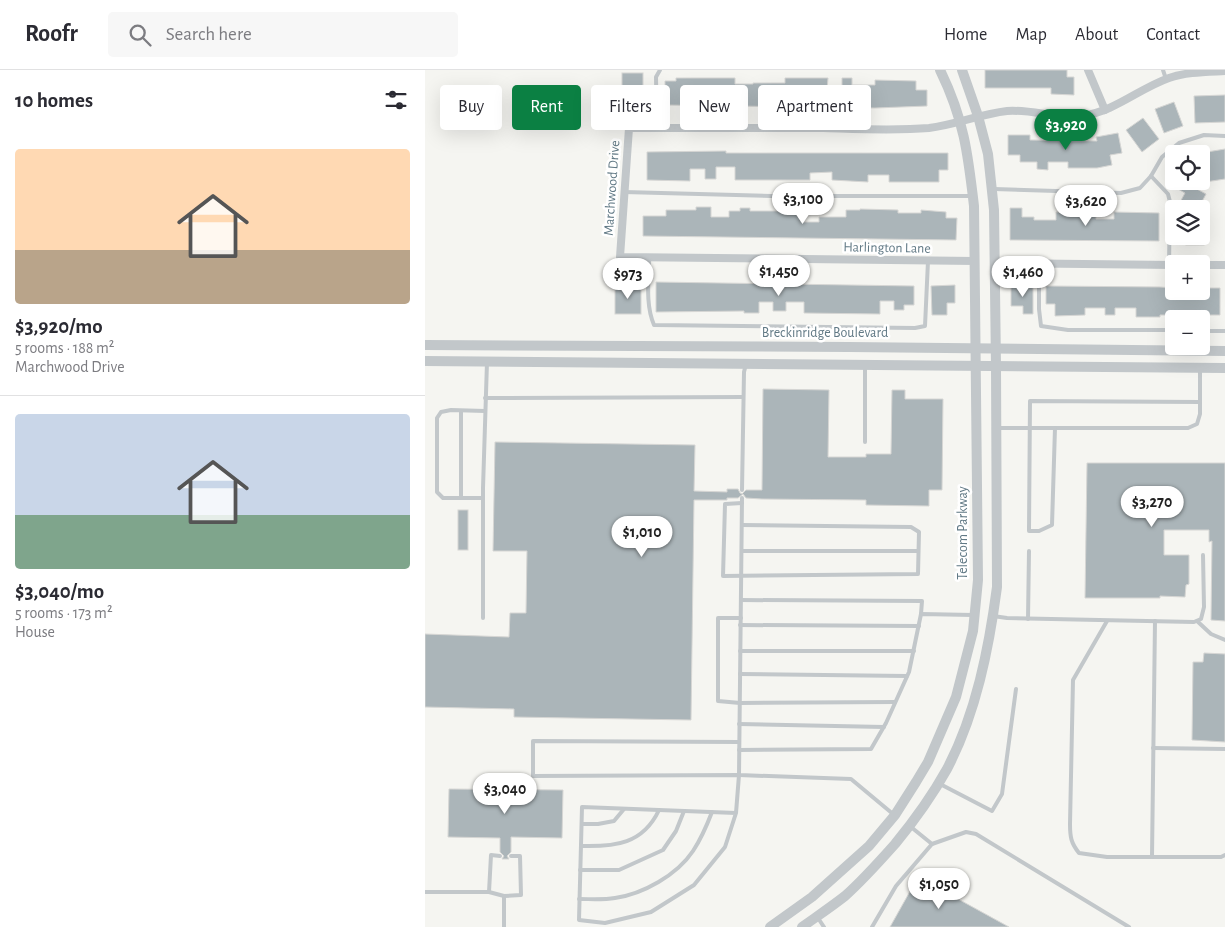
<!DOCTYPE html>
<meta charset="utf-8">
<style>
:root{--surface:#fff;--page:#f7f7f7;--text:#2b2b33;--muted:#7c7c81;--line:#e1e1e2;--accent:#0b8043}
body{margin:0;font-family:"Alegreya Sans",sans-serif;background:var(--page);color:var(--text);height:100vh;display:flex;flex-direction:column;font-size:19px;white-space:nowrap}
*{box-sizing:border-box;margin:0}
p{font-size:16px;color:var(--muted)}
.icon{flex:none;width:28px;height:28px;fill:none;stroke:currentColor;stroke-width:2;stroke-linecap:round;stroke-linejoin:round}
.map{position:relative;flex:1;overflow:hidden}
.sheet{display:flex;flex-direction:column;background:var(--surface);width:425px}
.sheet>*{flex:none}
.top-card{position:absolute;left:15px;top:15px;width:475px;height:45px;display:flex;gap:10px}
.tools{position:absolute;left:740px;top:75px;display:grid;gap:10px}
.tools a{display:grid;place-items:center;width:45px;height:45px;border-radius:5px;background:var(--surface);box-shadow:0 5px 20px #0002;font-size:25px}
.price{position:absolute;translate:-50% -42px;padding:0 11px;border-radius:18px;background:#fff;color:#222;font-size:16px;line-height:32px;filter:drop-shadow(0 1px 2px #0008)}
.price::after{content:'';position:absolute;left:50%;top:30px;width:15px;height:11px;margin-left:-8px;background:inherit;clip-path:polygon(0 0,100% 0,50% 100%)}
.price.active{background:var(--accent);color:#fff}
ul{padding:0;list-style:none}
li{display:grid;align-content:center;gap:10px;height:265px;padding:0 15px}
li+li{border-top:1px solid var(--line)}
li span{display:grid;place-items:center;height:155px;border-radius:5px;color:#555}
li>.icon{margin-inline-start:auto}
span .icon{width:90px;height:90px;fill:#fffc;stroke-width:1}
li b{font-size:21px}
h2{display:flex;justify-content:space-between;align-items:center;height:60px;padding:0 15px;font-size:21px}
.tag{padding:0 18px;border-radius:5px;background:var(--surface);box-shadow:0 5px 20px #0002;font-size:18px;line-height:45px}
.tag.active{background:var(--accent);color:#fff}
header{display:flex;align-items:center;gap:30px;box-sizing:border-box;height:70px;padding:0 25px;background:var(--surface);border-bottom:1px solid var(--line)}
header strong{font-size:24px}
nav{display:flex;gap:28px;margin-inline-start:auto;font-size:18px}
.search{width:350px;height:45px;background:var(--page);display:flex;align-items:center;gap:12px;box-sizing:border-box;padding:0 18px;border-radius:5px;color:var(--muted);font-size:19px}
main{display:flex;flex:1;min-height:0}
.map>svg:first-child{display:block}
.building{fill:#abb5b9;stroke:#d6d6d4}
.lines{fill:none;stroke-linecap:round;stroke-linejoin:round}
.service{stroke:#c2c7ca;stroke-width:4}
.minor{stroke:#c2c7ca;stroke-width:8}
.tertiary{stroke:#c2c7ca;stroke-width:10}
.labels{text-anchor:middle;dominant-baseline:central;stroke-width:5;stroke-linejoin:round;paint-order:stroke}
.street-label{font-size:14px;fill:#617985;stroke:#fff}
</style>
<header>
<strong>Roofr</strong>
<div class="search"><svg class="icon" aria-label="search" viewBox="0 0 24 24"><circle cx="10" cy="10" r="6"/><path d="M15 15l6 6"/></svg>Search here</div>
<nav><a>Home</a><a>Map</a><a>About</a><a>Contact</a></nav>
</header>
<main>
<section class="sheet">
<h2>10 homes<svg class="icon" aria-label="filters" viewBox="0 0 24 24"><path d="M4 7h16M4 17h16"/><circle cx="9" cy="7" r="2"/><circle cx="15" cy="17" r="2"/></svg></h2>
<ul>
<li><span style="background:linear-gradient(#ffd9b3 65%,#b9a48a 0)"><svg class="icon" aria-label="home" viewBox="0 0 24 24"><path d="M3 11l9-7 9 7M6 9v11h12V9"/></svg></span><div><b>$3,920/mo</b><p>5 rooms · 188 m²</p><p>Marchwood Drive</p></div></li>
<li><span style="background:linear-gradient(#c9d6e8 65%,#7fa58c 0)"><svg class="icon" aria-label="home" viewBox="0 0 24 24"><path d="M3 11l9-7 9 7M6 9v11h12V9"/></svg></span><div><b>$3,040/mo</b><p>5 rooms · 173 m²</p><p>House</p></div></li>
</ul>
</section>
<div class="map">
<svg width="800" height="857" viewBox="0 0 800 857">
<rect width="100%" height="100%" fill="#f5f5f1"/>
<g class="building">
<polygon points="560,0 642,0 642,7 649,7 649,25 626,24 626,18 560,18"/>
<rect x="197" y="3" width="21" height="28"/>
<polygon points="251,8 310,8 310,14 328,14 328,13 360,13 360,8 403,8 402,20 417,20 417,8 427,8 427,15 450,15 450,10 491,11 491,20 502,20 502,36 450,38 240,35 240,11 251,11"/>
<polygon points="800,25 800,52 770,53 769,26"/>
<polygon points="749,32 758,56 739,63 730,39"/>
<polygon points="718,48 734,69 717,82 701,60"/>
<polygon points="693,63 697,83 685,85 687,95 672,98 643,98 643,92 623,92 623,100 612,99 612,92 595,92 595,85 583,85 583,65 605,65 605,70 672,71 671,67"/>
<polygon points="800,79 800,109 780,112 776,83"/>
<polygon points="301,81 301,83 523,83 523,100 514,100 514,112 464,112 464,105 443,105 443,112 407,110 407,102 385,103 385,110 310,110 310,97 291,97 291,109 280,109 280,99 265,99 265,111 222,110 222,82"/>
<polygon points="757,111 781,124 773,139 764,139 754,134 760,123 753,119"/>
<polygon points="271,137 286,137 286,147 304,147 304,141 315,141 315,138 325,138 325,141 361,141 361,138 376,138 376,152 394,152 394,147 421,147 421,140 435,140 435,139 473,140 473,143 496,143 496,140 521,142 521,148 532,148 531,170 218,166 218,146 241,146 241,140 271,140"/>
<polygon points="585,138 597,138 597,147 609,147 609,150 631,150 631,142 671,143 671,149 689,149 689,142 734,143 734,171 585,170"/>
<rect x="761" y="166" width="18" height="9"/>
<polygon points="231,212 489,216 489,235 479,235 479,240 469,240 469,231 455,231 455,244 379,243 379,232 361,232 361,241 348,241 348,232 334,232 334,243 319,243 319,241 231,242"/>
<polygon points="530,215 530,233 522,233 522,245 507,245 506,216"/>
<rect x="190" y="216" width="26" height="28"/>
<polygon points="586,216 608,216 608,244 598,244 598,236 586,236"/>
<polygon points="621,216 735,217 749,218 749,221 776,221 776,218 795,218 795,245 735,245 735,247 711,247 711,238 690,238 690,245 680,245 680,238 660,238 660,245 630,246 630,234 621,234"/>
<polygon points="338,319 404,320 403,387 441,387 441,384 466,384 467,320 480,320 480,329 518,329 517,420 504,420 504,436 441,435 441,430 337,429 321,428 318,424 313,428 302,428 302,430 269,430 266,650 89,647 89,639 0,637 0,564 84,567 85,543 101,543 102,481 68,481 70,372 270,375 269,421 302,422 302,419 313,419 315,423 317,424 321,420 337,420"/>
<polygon points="662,393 800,393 800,551 786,550 787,471 784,472 784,460 739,460 739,485 764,485 764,514 761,515 760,527 735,526 735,528 660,528"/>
<rect x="33" y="440" width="10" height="40"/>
<polygon points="779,583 800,584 800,672 767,670 768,592 778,592"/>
<polygon points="24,719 138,720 137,768 86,767 86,782 82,786 84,789 77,789 79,786 75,782 75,768 23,767"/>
<polygon points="493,807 584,857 465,857"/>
</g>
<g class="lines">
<g class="service">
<polyline points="738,0 741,9"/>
<polyline points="232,58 231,7 235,0"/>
<polyline points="726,106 743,124 745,132 744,194"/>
<polyline points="569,119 696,123 715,118 726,106 737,87 754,73 779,65 800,66"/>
<polyline points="199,122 346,126 547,126"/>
<path d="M224 187C224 209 220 234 229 255L490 258 500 256 503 191"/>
<polyline points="614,194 614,239 616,256 643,260 749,260"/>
<polyline points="776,261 800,261"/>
<polyline points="60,328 318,327"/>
<polyline points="36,341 36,428"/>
<polyline points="572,358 763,358 772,354 775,344 775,298"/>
<polyline points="630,358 627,455 614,461 604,461 605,331 775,332"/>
<polyline points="440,372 440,295"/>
<polyline points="317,420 319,302 321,294"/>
<polyline points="58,428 18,428 12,422 12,348 16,342 26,340 60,341"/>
<polyline points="317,428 314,705 426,709 468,744"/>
<polyline points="317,455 486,457 494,462 493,504 298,506 300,434 317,433"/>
<polyline points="317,481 493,481"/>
<polyline points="316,530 497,531 496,544"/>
<polyline points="568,546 582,548 769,552 776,549 779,537 778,485"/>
<polyline points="58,548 58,418 62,292"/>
<polyline points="316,548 293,548 293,631 315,633 470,632"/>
<polyline points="603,549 604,481"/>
<path d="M682 551 648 610 645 754C645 767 646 773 654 783L682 787H796L800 785"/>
<polyline points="772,551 786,564 800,570"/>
<polyline points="315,555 494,556"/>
<polyline points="315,581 489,581"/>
<polyline points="315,604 482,606"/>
<polyline points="314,654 459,657"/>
<polyline points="728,678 800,679"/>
<polyline points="314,680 446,679 461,653 484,602 496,544 548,545"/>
<polyline points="515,714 567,741 577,724 591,619"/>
<polyline points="311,743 157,737 154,850 180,853 226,842 269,815 300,777 311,743 314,705 108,706 108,671 314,672"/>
<polyline points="157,754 173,754 189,751 199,739"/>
<polyline points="486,757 507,774 541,762 551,764 704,857"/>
<path d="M156 776C190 777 218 774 234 740"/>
<polyline points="727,787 730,551"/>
<polyline points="155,800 194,800 238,780 251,761 259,741"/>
<polyline points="0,822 64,822 79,826 96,825 95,786 86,786"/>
<polyline points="64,822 66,785 75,786"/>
<path d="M154 829C166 829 178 830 190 828 218 824 252 805 268 781 276 769 282 755 287 742"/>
<polyline points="393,848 399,857"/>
<polyline points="79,857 79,826"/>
<polyline points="447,857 471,816 507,774"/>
</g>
<g class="minor">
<polyline points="663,0 680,40"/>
<path d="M550 191 195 187 204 58C269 58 333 58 398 58 433 59 469 61 504 58 530 55 555 44 582 41 607 39 632 49 657 46 691 41 713 19 744 8 761 2 781 2 800 1"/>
<polyline points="569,193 749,195"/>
<polyline points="776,195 800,195"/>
</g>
<g class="tertiary">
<polyline points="0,275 424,277 800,281"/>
<polyline points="0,291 800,298"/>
<path d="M345 857 387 827 444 776 470 745 491 712 503 692 531 627 548 561 553 510 549 136C543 84 539 49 515 0"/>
<path d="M377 857C391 847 406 837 420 826 438 810 454 792 470 774 489 751 507 726 522 699 551 644 564 578 572 517L571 297 569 140 563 84 553 46 537 0"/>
</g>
</g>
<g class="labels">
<g class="street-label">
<text transform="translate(187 118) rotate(-86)">Marchwood Drive</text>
<text transform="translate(462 178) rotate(1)">Harlington Lane</text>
<text x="400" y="263">Breckinridge Boulevard</text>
<text transform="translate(538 463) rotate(-90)">Telecom Parkway</text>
</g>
</g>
</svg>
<div class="tools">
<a><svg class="icon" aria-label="locate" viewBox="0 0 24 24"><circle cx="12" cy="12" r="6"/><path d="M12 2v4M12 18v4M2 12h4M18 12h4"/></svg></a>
<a><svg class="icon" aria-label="layers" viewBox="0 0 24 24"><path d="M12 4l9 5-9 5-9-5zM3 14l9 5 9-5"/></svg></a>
<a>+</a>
<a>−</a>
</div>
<b class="price active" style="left:641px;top:81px">$3,920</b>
<b class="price" style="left:378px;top:155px">$3,100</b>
<b class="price" style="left:661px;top:157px">$3,620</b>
<b class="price" style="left:354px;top:227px">$1,450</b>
<b class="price" style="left:598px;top:228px">$1,460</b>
<b class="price" style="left:203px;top:230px">$973</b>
<b class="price" style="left:727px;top:458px">$3,270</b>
<b class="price" style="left:217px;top:488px">$1,010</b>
<b class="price" style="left:80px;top:745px">$3,040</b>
<b class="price" style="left:514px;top:840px">$1,050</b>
<div class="top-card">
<a class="tag">Buy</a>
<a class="tag active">Rent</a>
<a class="tag">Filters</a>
<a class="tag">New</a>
<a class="tag">Apartment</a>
</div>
</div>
</main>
